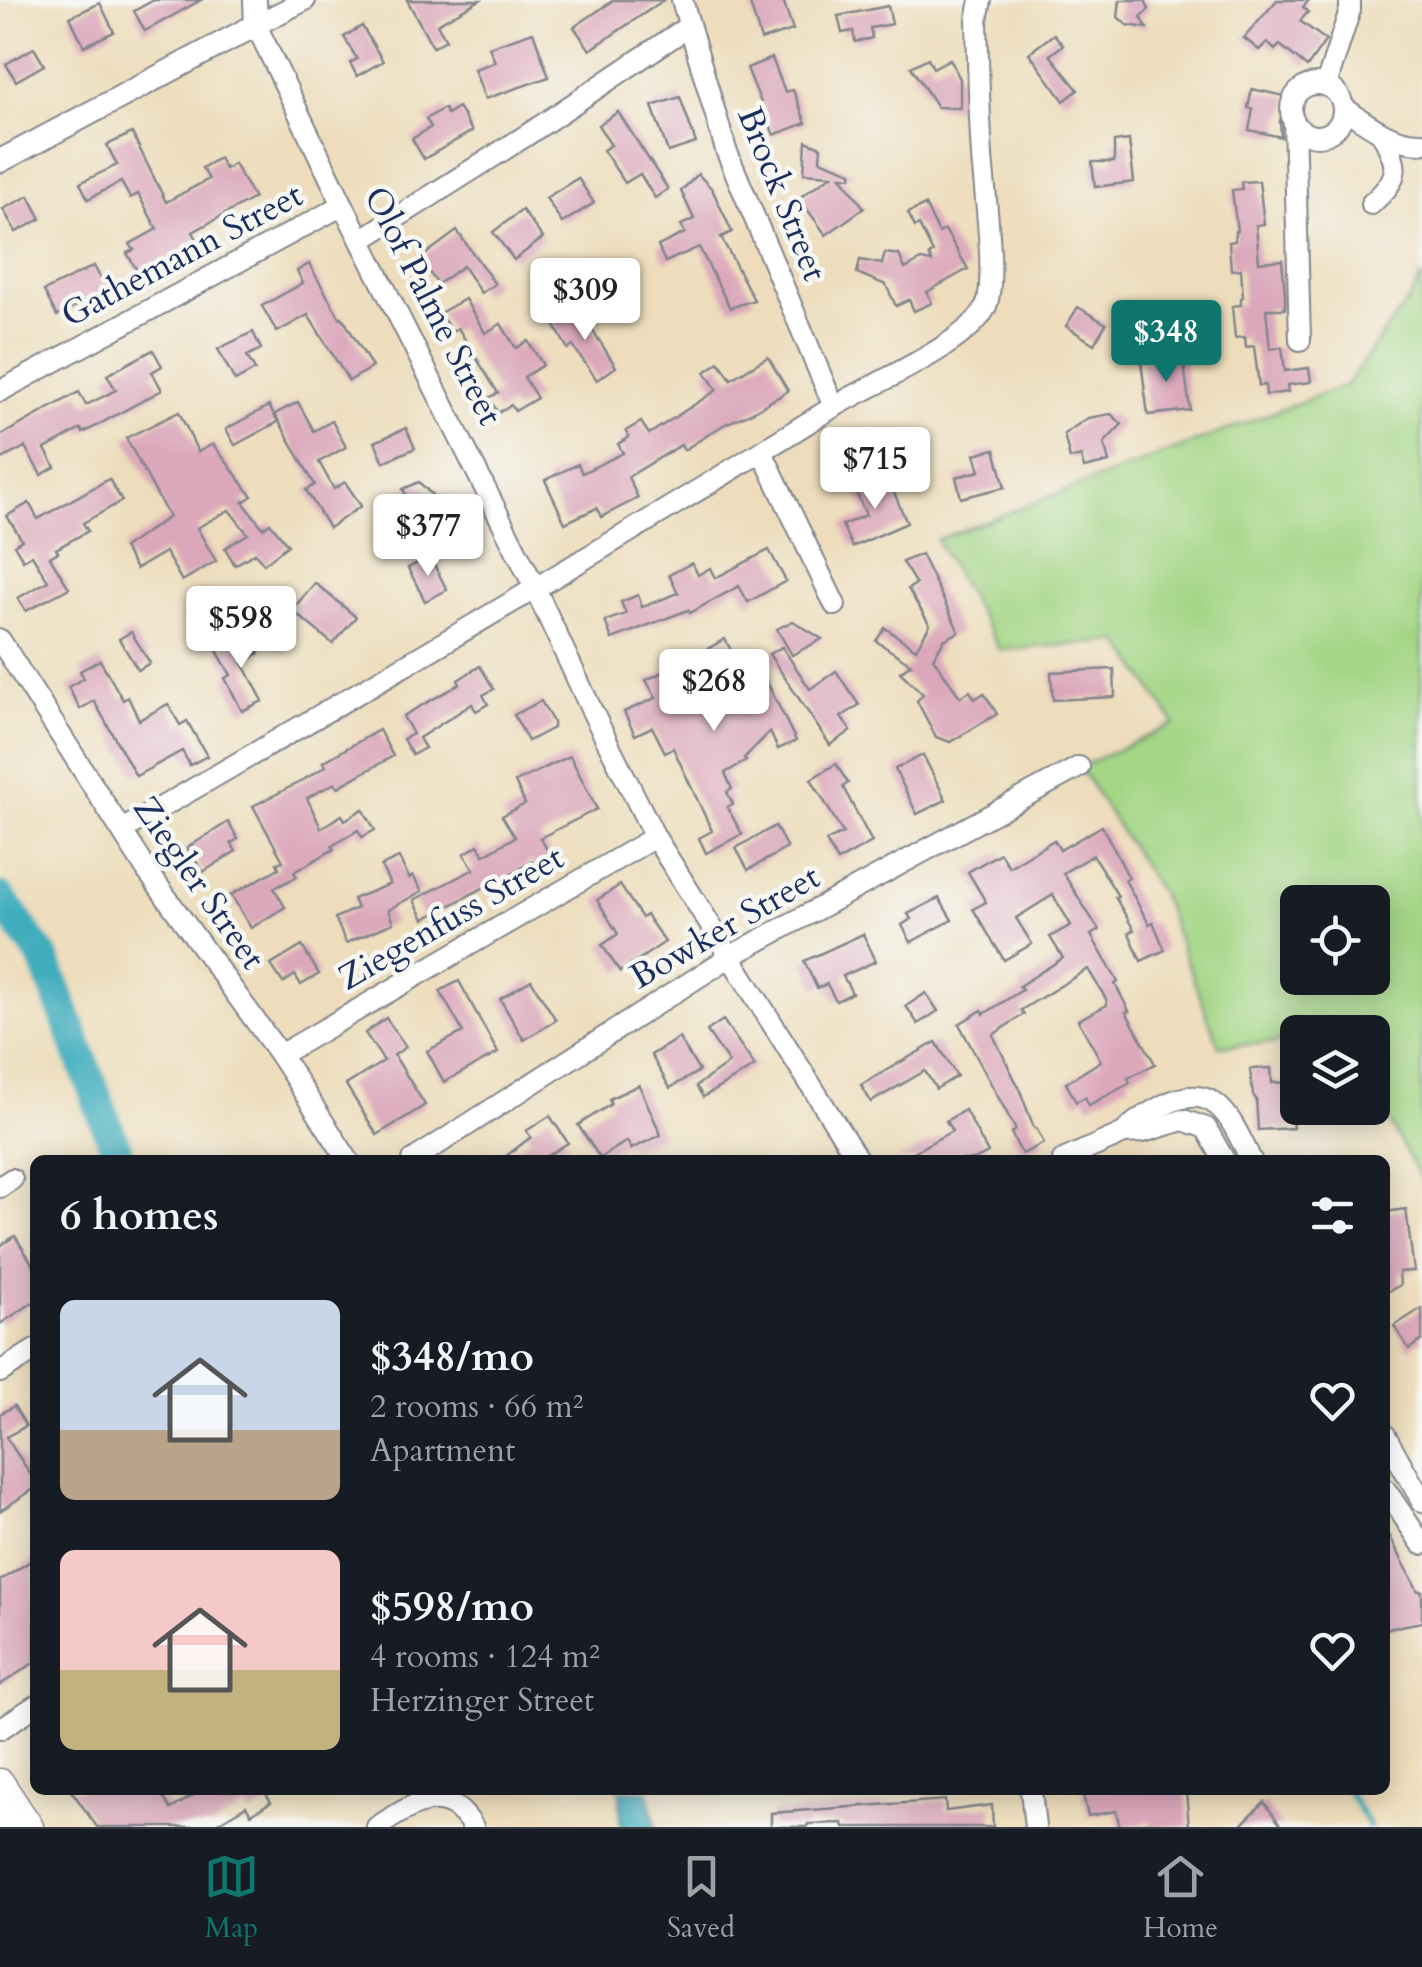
<!DOCTYPE html>
<meta charset="utf-8">
<style>
:root{--surface:#171b24;--page:#20242c;--text:#f1f3f6;--muted:#9ea1a6;--line:#363941;--accent:#0f766e}
body{margin:0;font-family:Cardo,serif;background:var(--page);color:var(--text);height:100vh;display:flex;flex-direction:column;font-size:38px;white-space:nowrap}
*{box-sizing:border-box;margin:0}
p{font-size:32px;color:var(--muted)}
.icon{flex:none;width:55px;height:55px;fill:none;stroke:currentColor;stroke-width:2;stroke-linecap:round;stroke-linejoin:round}
.map{position:relative;flex:1;overflow:hidden}
.sheet{position:absolute;left:30px;top:1155px;width:1360px;height:640px;display:flex;flex-direction:column;background:var(--surface);border-radius:15px;box-shadow:0 5px 25px #0003}
.sheet>*{flex:none}
.tools{position:absolute;left:1280px;top:885px;display:grid;gap:20px}
.tools a{display:grid;place-items:center;width:110px;height:110px;border-radius:15px;background:var(--surface);box-shadow:0 5px 25px #0003;font-size:50px}
.price{position:absolute;translate:-50% -85px;padding:0 22px;border-radius:10px;background:#fff;color:#222;font-size:32px;line-height:65px;filter:drop-shadow(0 2px 5px #0008)}
.price::after{content:'';position:absolute;left:50%;top:60px;width:30px;height:22px;margin-left:-15px;background:inherit;clip-path:polygon(0 0,100% 0,50% 100%)}
.price.current{background:var(--accent);color:#fff}
ul{padding:0;list-style:none}
li{display:flex;align-items:center;gap:30px;height:250px;padding:0 30px}
li span{display:grid;place-items:center;flex:none;width:280px;height:200px;border-radius:15px;color:#555}
li>.icon{margin-inline-start:auto}
span .icon{width:120px;height:120px;fill:#fffc;stroke-width:1}
li b{font-size:42px}
h2{display:flex;justify-content:space-between;align-items:center;height:120px;padding:0 30px;font-size:42px}
.menu{display:flex;justify-content:space-around;align-items:center;height:140px;border-top:2px solid var(--line);background:var(--surface);font-size:28px;color:var(--muted)}
.menu a{display:grid;justify-items:center;gap:5px}
.menu .current{color:var(--accent)}
.map>svg:first-child{display:block}
.green{fill:#a3d584;stroke:#5f8271;stroke-width:2.5;fill-rule:evenodd}
.water{fill:#3fadbd;stroke:#2d6e8e;stroke-width:2.5}
.lines{fill:none;stroke-linecap:round;stroke-linejoin:round}
.stream{stroke:#3fadbd;stroke-width:5}
.river{stroke:#3fadbd;stroke-width:32}
.building{fill:#dba8bb}
.minor-casing{stroke:#84868d;stroke-width:24}
.tertiary-casing{stroke:#84868d;stroke-width:26}
.secondary-casing{stroke:#84868d;stroke-width:31}
.minor{stroke:#fff;stroke-width:20}
.tertiary{stroke:#fff;stroke-width:22}
.secondary{stroke:#fff;stroke-width:28}
.labels{text-anchor:middle;dominant-baseline:central;stroke-width:9;stroke-linejoin:round;paint-order:stroke}
.street-label{font-size:35px;fill:#1b2f5e;stroke:#f6f6f2}
</style>
<div class="map">
<svg width="1422" height="1827" viewBox="0 0 1422 1827">
<rect width="100%" height="100%" fill="#f6f6f2"/>
<filter id="ink" filterUnits="userSpaceOnUse"><feTurbulence type="fractalNoise" baseFrequency=".01" numOctaves="2"/><feDisplacementMap in="SourceGraphic" scale="20" xChannelSelector="R" yChannelSelector="G"/><feConvolveMatrix kernelMatrix="1 2 1 2 8 2 1 2 1" color-interpolation-filters="sRGB"/></filter>
<filter id="wash" filterUnits="userSpaceOnUse"><feTurbulence type="fractalNoise" baseFrequency=".0048" numOctaves="4" result="noise"/><feDisplacementMap in="SourceGraphic" scale="40" xChannelSelector="R" yChannelSelector="G"/><feGaussianBlur stdDeviation="2.25" result="paint"/><feColorMatrix in="noise" values="0 0 0 0 0 0 0 0 0 0 0 0 0 0 0 0 0 1.4 0 .05"/><feComposite in="paint" operator="in"/></filter>
<g filter="url(#wash)">
<rect width="100%" height="100%" fill="#edddbc"/>
<path class="green" d="M1422 276V1181L1373 1093 1372 1032H1298L1297 1042 1219 1046 1161 894 1079 767 1175 724 1120 641 1000 650 936 540 1346 385 1412 295ZM1298 902H1372V978H1298Z"/>
<polygon class="water" points="620,1790 648,1790 656,1827 621,1827"/>
<g class="lines">
<polyline class="stream" points="1347,1790 1370,1827"/>
<polyline class="river" points="0,898 44,959 120,1160"/>
</g>
<g id="blocks">
<g class="building">
<polygon points="154,0 201,0 145,31 134,11"/>
<polygon points="407,0 480,0 437,24 446,40 433,47"/>
<polygon points="614,0 664,0 590,50 574,27"/>
<polygon points="749,0 783,0 793,30 761,40"/>
<polygon points="1120,0 1145,0 1149,9 1141,17 1147,28 1127,25 1118,17"/>
<polygon points="1277,0 1309,0 1303,7 1308,12 1300,21 1326,40 1307,67 1280,45 1275,50 1267,42 1259,50 1244,38"/>
<polygon points="100,3 114,32 84,46 70,17"/>
<polygon points="888,6 892,24 870,28 872,38 855,42 853,31 842,33 838,16"/>
<polygon points="362,26 383,61 357,76 350,63 357,59 344,37"/>
<polygon points="533,32 549,77 485,99 474,69 495,62 489,47"/>
<polygon points="1054,34 1063,45 1050,55 1078,90 1064,101 1029,53"/>
<polygon points="34,48 44,65 16,81 6,64"/>
<polygon points="772,58 785,92 793,90 806,123 774,135 747,68"/>
<polygon points="928,58 933,68 950,59 960,79 960,108 937,107 911,67"/>
<polygon points="1252,89 1289,97 1287,110 1280,120 1281,137 1249,130 1253,109 1248,108"/>
<polygon points="680,97 696,143 668,152 652,106"/>
<polygon points="458,107 472,131 424,159 412,139 431,127 426,119 444,108 447,114"/>
<polygon points="618,112 668,189 655,198 640,174 625,183 603,150 611,145 598,125"/>
<polygon points="132,133 166,202 209,179 202,168 219,158 225,169 234,164 254,198 193,232 198,241 139,274 127,253 134,250 130,244 157,229 138,194 130,198 121,182 88,199 80,183 117,165 107,145"/>
<polygon points="1129,140 1134,182 1095,187 1092,162 1114,162 1114,142"/>
<polygon points="806,141 821,147 820,160 852,172 851,177 841,176 864,208 826,235 799,198 832,175 804,173"/>
<polygon points="698,174 712,189 732,232 721,237 754,300 730,308 699,247 665,262 658,246 685,233 681,225 694,219 681,191"/>
<polygon points="578,178 594,203 562,223 546,198"/>
<polygon points="1259,181 1264,224 1256,225 1259,262 1282,260 1285,294 1285,309 1266,309 1270,349 1282,347 1285,371 1309,368 1311,382 1287,385 1288,392 1266,395 1265,385 1259,386 1254,346 1246,347 1245,337 1235,338 1232,306 1241,305 1241,298 1243,297 1241,269 1231,270 1229,242 1235,241 1235,231 1237,231 1232,190 1242,189 1241,182"/>
<polygon points="29,196 41,219 16,232 3,209"/>
<polygon points="925,205 939,233 945,230 968,269 927,292 932,303 914,311 909,300 896,306 886,285 857,273 860,260 882,264 885,253 899,255 905,269 921,260 932,262 929,255 933,253 919,225 915,227 908,213"/>
<polygon points="522,210 543,238 514,260 493,232"/>
<polygon points="457,231 495,284 481,293 463,266 438,284 419,259"/>
<polygon points="309,264 340,318 342,317 372,367 349,381 308,315 277,332 262,306 303,283 297,271"/>
<polygon points="94,266 107,290 57,316 44,291"/>
<polygon points="465,299 485,333 501,324 516,348 528,341 543,365 524,377 537,398 515,411 511,405 498,413 489,398 498,393 458,328 451,332 440,313"/>
<polygon points="578,307 616,367 597,380 573,346 568,349 553,323"/>
<polygon points="1078,307 1106,324 1094,344 1066,326"/>
<polygon points="253,332 261,349 247,356 255,370 235,381 218,349"/>
<polygon points="153,350 162,366 152,372 162,390 83,433 81,429 45,449 55,467 41,475 25,447 0,460 0,436 79,392 86,405 116,390 107,375"/>
<polygon points="1183,356 1190,410 1148,415 1141,361"/>
<polygon points="768,357 788,391 751,413 725,424 684,450 681,445 628,477 638,498 601,517 597,508 565,523 545,480 578,464 582,473 623,453 618,444 629,437 626,431 641,422 649,434 717,390 705,372 719,362 731,379"/>
<polygon points="298,402 314,431 332,421 346,447 319,462 334,489 345,482 361,506 329,528 306,490 315,485 275,414"/>
<polygon points="269,406 278,422 235,445 226,429"/>
<polygon points="179,412 198,452 213,444 252,496 243,502 263,528 270,523 288,545 264,564 255,553 235,565 225,548 248,534 229,510 197,528 216,561 182,581 165,552 136,569 123,548 169,517 126,438"/>
<polygon points="1111,414 1122,424 1104,443 1109,462 1084,468 1081,456 1070,459 1064,434 1088,418"/>
<polygon points="406,428 415,448 384,462 375,442"/>
<polygon points="995,449 1005,487 961,498 956,477 980,471 975,454"/>
<polygon points="886,474 907,523 852,547 842,525 866,515 854,488"/>
<polygon points="109,479 122,501 83,523 88,531 56,549 58,552 50,557 69,588 26,611 18,598 48,581 32,555 23,560 14,545 22,540 7,516 29,503 38,519"/>
<polygon points="419,482 444,507 411,524 401,502 408,499 403,489"/>
<polygon points="769,550 786,581 748,602 739,586 690,613 688,610 612,639 605,621 626,614 621,602 638,595 642,607 678,593 669,575 692,563 698,575 710,568 715,578"/>
<polygon points="921,554 959,632 944,640 933,658 960,697 970,691 975,699 984,693 997,714 950,742 936,737 917,701 923,694 900,672 911,664 876,641 885,628 916,649 930,625 908,589 916,584 902,562"/>
<polygon points="430,557 447,590 425,601 408,568"/>
<polygon points="315,583 356,617 333,644 292,610"/>
<polygon points="793,621 822,639 792,655 777,629"/>
<polygon points="131,632 150,663 138,670 119,639"/>
<polygon points="248,633 259,653 243,663 263,701 242,711 225,678 231,675 217,651"/>
<polygon points="725,639 741,668 756,660 796,741 778,749 770,732 744,758 746,761 725,773 732,789 727,792 733,804 727,807 742,834 706,853 699,838 712,831 673,748 665,752 652,727 635,735 624,712 656,698 646,680 665,671 678,700 698,690 710,714 739,701 719,664 706,671 697,655"/>
<polygon points="782,647 810,689 836,671 859,705 841,717 851,731 830,745 769,654"/>
<polygon points="100,660 123,700 128,697 139,720 168,704 180,725 187,721 207,756 190,765 182,751 136,776 94,701 80,709 68,687 84,678 80,671"/>
<polygon points="480,666 494,689 483,695 488,704 476,711 472,704 419,738 425,748 412,755 403,739 413,734 403,716 460,684 458,680"/>
<polygon points="1114,669 1115,697 1053,700 1051,672"/>
<polygon points="541,701 553,722 553,728 528,741 514,715"/>
<polygon points="379,730 393,756 338,787 335,783 307,798 321,828 342,815 345,820 363,809 375,830 362,837 358,830 332,846 334,849 294,872 297,877 274,888 285,907 251,928 231,895 279,868 277,863 283,861 253,806 300,782 326,766 323,762"/>
<polygon points="923,755 946,800 917,814 895,769"/>
<polygon points="570,756 597,809 540,838 557,865 541,875 532,861 487,890 485,887 424,919 414,900 474,869 464,854 478,845 484,855 515,837 502,816 525,804 515,782"/>
<polygon points="836,764 848,783 843,787 872,842 837,861 826,841 843,833 811,779"/>
<polygon points="228,822 238,839 231,843 236,851 203,872 187,848"/>
<polygon points="775,826 787,848 748,870 736,848"/>
<polygon points="1102,826 1129,878 1125,880 1149,924 1153,922 1165,950 1141,961 1129,933 1134,930 1115,897 1118,896 1093,855 1063,873 1099,930 1091,935 1118,982 1115,984 1129,1011 1126,1012 1155,1064 1128,1078 1130,1083 1089,1105 1085,1097 1076,1102 1066,1083 1101,1061 1078,1020 1107,1005 1106,999 1088,969 1021,1010 1024,1014 993,1035 1019,1088 1034,1128 1036,1128 1044,1143 1022,1154 1011,1133 1016,1130 959,1024 982,1010 984,1014 1022,990 1019,986 1063,958 1050,937 1071,925 1053,895 1016,918 1032,944 1004,960 973,909 986,902 968,872 1000,853 1009,867 1054,840 1060,850"/>
<polygon points="399,858 409,878 413,876 422,891 388,910 393,923 346,943 335,918 357,908 353,899 390,884 381,866"/>
<polygon points="620,885 642,918 646,915 665,942 620,972 602,945 618,934 597,900"/>
<polygon points="939,898 952,920 911,942 902,925 911,919 908,914"/>
<polygon points="863,934 876,961 843,976 852,993 836,1001 827,984 817,988 804,961"/>
<polygon points="302,946 319,974 301,985 295,975 283,983 271,965"/>
<polygon points="531,980 556,1020 524,1040 500,999"/>
<polygon points="459,981 498,1053 444,1082 427,1051 463,1032 440,991"/>
<polygon points="926,993 938,1011 918,1024 906,1006"/>
<polygon points="386,1018 406,1047 394,1055 425,1105 377,1135 346,1085 384,1061 365,1033"/>
<polygon points="723,1020 755,1066 703,1097 696,1086 729,1063 707,1031"/>
<polygon points="679,1038 699,1071 670,1088 651,1055"/>
<polygon points="936,1042 957,1076 936,1089 925,1071 871,1102 861,1085"/>
<polygon points="1271,1068 1272,1083 1290,1082 1293,1128 1258,1130 1256,1099 1253,1095 1250,1069"/>
<polygon points="639,1085 661,1135 631,1149 627,1141 600,1158 578,1125 611,1104 609,1099"/>
<polygon points="965,1110 988,1153 974,1160 899,1160 952,1131 946,1121"/>
<polygon points="550,1116 568,1143 541,1160 501,1160 531,1137 526,1131"/>
<polygon points="1406,1209 1414,1271 1399,1272 1400,1285 1385,1293 1385,1238 1388,1238 1385,1212"/>
<polygon points="15,1236 35,1268 35,1301 0,1324 0,1246"/>
<polygon points="1422,1308 1422,1340 1409,1349 1394,1326"/>
<polygon points="14,1406 26,1426 6,1437 35,1481 35,1488 0,1511 0,1414"/>
<polygon points="1385,1527 1418,1591 1422,1591 1422,1622 1385,1629"/>
<polygon points="35,1558 35,1662 0,1685 0,1581"/>
<polygon points="71,1790 158,1790 171,1809 202,1790 273,1790 266,1794 271,1802 251,1814 246,1806 211,1827 97,1827"/>
<polygon points="1082,1790 1186,1790 1189,1827 1151,1827 1151,1822 1120,1827 1116,1811 1088,1816"/>
<polygon points="945,1800 946,1811 992,1805 993,1827 844,1827 843,1823 808,1824 807,1827 771,1827 771,1813"/>
<polygon points="1264,1802 1282,1827 1239,1827"/>
</g>
</g>
</g>
<g filter="url(#ink)">
<use href="#blocks" fill-opacity="0" stroke="#84868d" stroke-width="2.5"/>
<g class="lines">
<g class="minor-casing">
<g id="minor">
<polyline points="305,0 256,25 343,205 535,588 591,709 655,837 858,1160"/>
<polyline points="682,0 726,150 834,407"/>
<circle cx="1317" cy="110" r="26"/>
<polyline points="1326,85 1350,10 1350,0"/>
<path d="M1344 108C1367 124 1393 144 1422 143"/>
<polyline points="1294,121 1300,340"/>
<path d="M1371 204C1401 177 1400 168 1381 132"/>
<polyline points="361,240 527,135 689,26"/>
<polyline points="0,391 343,205"/>
<polyline points="762,452 835,605"/>
<polyline points="0,640 148,872 280,1055 348,1160"/>
<path d="M122 830C360 693 597 554 830 409 867 386 970 344 986 306 997 281 984 187 982 156 979 110 978 65 977 20L981 0"/>
<polyline points="280,1055 655,837"/>
<path d="M1124 1133C1136 1120 1149 1113 1164 1105 1216 1079 1231 1119 1251 1160"/>
<polyline points="413,1160 731,956 1079,767"/>
<polyline points="1063,1160 1124,1133 1143,1132 1183,1120 1206,1128 1224,1160"/>
<polyline points="0,1187 12,1179"/>
<polyline points="0,1372 35,1350"/>
<polyline points="1385,1435 1422,1501"/>
<polyline points="1385,1489 1422,1544"/>
<polyline points="0,1729 35,1706"/>
<polyline points="1031,1790 1035,1827"/>
<path d="M377 1827C411 1805 445 1781 473 1827"/>
</g>
</g>
<g class="tertiary-casing">
<polyline id="tertiary" points="0,161 256,25 255,0"/>
</g>
<g class="secondary-casing">
<g id="secondary">
<polyline points="0,1783 29,1827"/>
<polyline points="0,1820 5,1827"/>
</g>
</g>
<use href="#minor" class="minor"/>
<use href="#tertiary" class="tertiary"/>
<use href="#secondary" class="secondary"/>
</g>
</g>
<g class="labels">
<g class="street-label">
<text transform="translate(782 194) rotate(68)">Brock Street</text>
<text transform="translate(182 255) rotate(-28)">Gathemann Street</text>
<text transform="translate(433 306) rotate(63)">Olof Palme Street</text>
<text transform="translate(199 883) rotate(55)">Ziegler Street</text>
<text transform="translate(451 918) rotate(-30)">Ziegenfuss Street</text>
<text transform="translate(725 927) rotate(-30)">Bowker Street</text>
</g>
</g>
</svg>
<div class="tools">
<a><svg class="icon" aria-label="locate" viewBox="0 0 24 24"><circle cx="12" cy="12" r="6"/><path d="M12 2v4M12 18v4M2 12h4M18 12h4"/></svg></a>
<a><svg class="icon" aria-label="layers" viewBox="0 0 24 24"><path d="M12 4l9 5-9 5-9-5zM3 14l9 5 9-5"/></svg></a>
</div>
<b class="price" style="left:585px;top:343px">$309</b>
<b class="price current" style="left:1166px;top:385px">$348</b>
<b class="price" style="left:875px;top:512px">$715</b>
<b class="price" style="left:428px;top:579px">$377</b>
<b class="price" style="left:241px;top:671px">$598</b>
<b class="price" style="left:714px;top:734px">$268</b>
<section class="sheet">
<h2>6 homes<svg class="icon" aria-label="filters" viewBox="0 0 24 24"><path d="M4 7h16M4 17h16"/><circle cx="9" cy="7" r="2"/><circle cx="15" cy="17" r="2"/></svg></h2>
<ul>
<li><span style="background:linear-gradient(#c9d6e8 65%,#b9a48a 0)"><svg class="icon" aria-label="home" viewBox="0 0 24 24"><path d="M3 11l9-7 9 7M6 9v11h12V9"/></svg></span><div><b>$348/mo</b><p>2 rooms · 66 m²</p><p>Apartment</p></div><svg class="icon" aria-label="heart" viewBox="0 0 24 24"><path d="M12 20l-8-8c-3-5 5-10 8-4 3-6 11-1 8 4z"/></svg></li>
<li><span style="background:linear-gradient(#f6c9c9 60%,#c2b280 0)"><svg class="icon" aria-label="home" viewBox="0 0 24 24"><path d="M3 11l9-7 9 7M6 9v11h12V9"/></svg></span><div><b>$598/mo</b><p>4 rooms · 124 m²</p><p>Herzinger Street</p></div><svg class="icon" aria-label="heart" viewBox="0 0 24 24"><path d="M12 20l-8-8c-3-5 5-10 8-4 3-6 11-1 8 4z"/></svg></li>
</ul>
</section>
</div>
<nav class="menu">
<a class="current"><svg class="icon" aria-label="map" viewBox="0 0 24 24"><path d="M3 6l6-2 6 2 6-2v14l-6 2-6-2-6 2zM9 4v14M15 6v14"/></svg>Map</a>
<a><svg class="icon" aria-label="saved" viewBox="0 0 24 24"><path d="M7 4h10v16l-5-4-5 4z"/></svg>Saved</a>
<a><svg class="icon" aria-label="home" viewBox="0 0 24 24"><path d="M3 11l9-7 9 7M6 9v11h12V9"/></svg>Home</a>
</nav>
